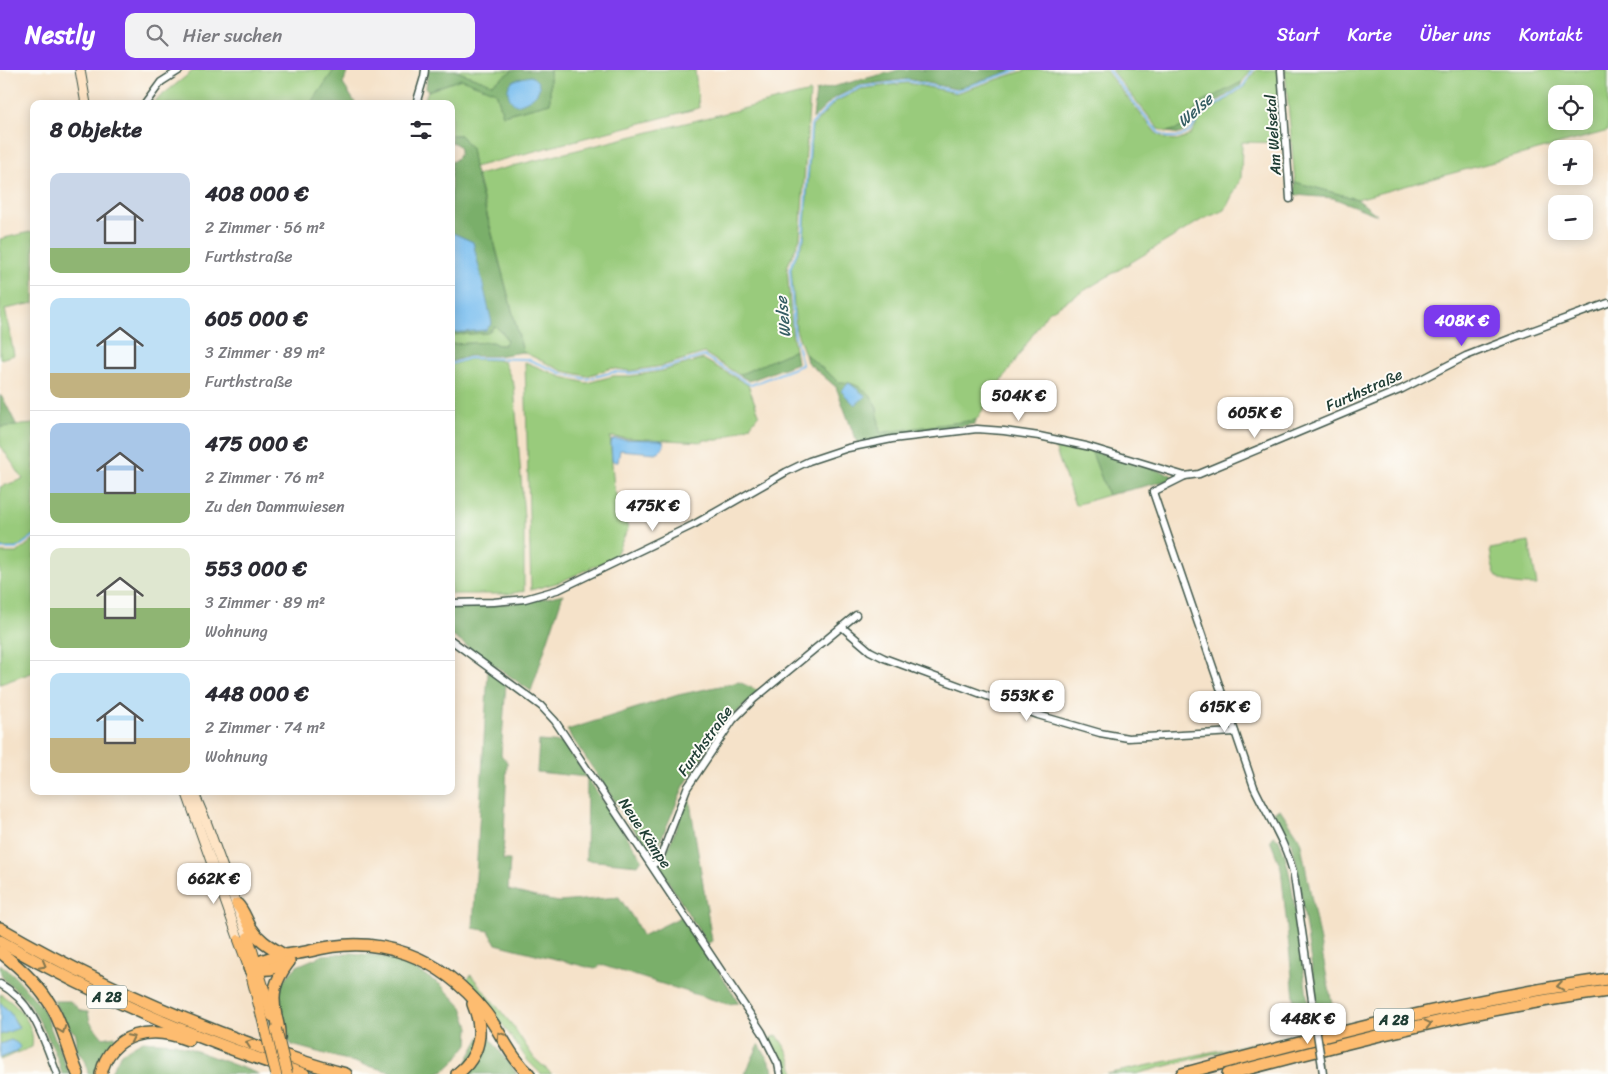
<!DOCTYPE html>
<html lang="de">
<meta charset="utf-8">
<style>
:root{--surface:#fff;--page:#f2f2f3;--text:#2b2b33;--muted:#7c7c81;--line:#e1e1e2;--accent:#7c3aed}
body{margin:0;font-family:Sriracha,sans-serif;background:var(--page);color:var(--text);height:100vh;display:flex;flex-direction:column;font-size:19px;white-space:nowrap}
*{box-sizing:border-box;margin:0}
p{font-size:16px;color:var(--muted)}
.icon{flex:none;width:28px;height:28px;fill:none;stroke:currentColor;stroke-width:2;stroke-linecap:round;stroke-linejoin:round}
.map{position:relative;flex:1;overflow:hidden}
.side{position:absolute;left:30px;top:30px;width:425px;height:695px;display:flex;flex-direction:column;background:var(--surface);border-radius:10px;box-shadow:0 2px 12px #0003}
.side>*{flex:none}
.buttons{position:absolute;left:1548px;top:15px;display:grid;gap:10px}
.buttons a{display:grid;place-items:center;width:45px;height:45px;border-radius:10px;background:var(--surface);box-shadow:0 2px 12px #0003;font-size:25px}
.price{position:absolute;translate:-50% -42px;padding:0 11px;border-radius:10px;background:#fff;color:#222;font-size:16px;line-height:32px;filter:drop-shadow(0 1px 2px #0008)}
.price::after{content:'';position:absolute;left:50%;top:30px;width:15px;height:11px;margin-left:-8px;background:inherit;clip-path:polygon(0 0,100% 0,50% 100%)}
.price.active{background:var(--accent);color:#fff}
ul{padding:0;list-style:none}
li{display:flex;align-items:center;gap:15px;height:125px;padding:0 20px}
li+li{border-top:1px solid var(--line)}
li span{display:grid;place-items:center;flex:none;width:140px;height:100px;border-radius:10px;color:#555}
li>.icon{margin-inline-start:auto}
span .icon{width:60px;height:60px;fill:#fffc;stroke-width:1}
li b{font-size:21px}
h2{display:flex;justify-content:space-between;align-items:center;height:60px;padding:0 20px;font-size:21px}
header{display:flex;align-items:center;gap:30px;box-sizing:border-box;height:70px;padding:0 25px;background:var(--accent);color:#fff}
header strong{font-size:24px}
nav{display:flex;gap:28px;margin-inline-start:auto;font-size:18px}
.search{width:350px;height:45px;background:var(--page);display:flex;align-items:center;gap:12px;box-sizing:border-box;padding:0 18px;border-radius:10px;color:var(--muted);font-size:19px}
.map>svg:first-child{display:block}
.green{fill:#99cb7b;stroke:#5c8458;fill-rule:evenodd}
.forest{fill:#7aaf6b;stroke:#4c7650}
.water{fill:#78bdef;stroke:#4c7d92}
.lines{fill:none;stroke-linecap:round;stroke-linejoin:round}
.stream{stroke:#78bdef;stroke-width:2}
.street-casing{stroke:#3f564a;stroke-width:9}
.secondary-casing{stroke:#3f564a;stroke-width:11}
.primary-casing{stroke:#3f564a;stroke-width:12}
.highway-casing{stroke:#3f564a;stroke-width:14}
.street{stroke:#fff;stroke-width:6}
.secondary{stroke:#fee4c5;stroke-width:9}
.primary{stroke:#fdbc6f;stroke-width:10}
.highway{stroke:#fdbc6f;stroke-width:11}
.street-bridge-casing{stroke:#3f564a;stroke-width:9;stroke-linecap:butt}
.primary-bridge-casing{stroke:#3f564a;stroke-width:12;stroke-linecap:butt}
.street-bridge{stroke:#fff;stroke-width:6}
.primary-bridge{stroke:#fdbc6f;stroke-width:10}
.oneway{stroke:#83764f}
.labels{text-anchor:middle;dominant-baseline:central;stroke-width:4;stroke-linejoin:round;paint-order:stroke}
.shield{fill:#fdfcf7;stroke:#62766e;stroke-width:1}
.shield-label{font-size:14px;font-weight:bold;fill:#1f3d34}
.street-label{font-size:15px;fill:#1f3d34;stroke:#fdfcf7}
.water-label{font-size:16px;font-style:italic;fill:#355d63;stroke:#fdfcf7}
</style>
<header>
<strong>Nestly</strong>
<div class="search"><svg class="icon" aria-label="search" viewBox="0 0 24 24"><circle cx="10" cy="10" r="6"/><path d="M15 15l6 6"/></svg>Hier suchen</div>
<nav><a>Start</a><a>Karte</a><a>Über uns</a><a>Kontakt</a></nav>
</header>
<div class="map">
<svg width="1608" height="1004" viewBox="0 0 1608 1004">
<rect width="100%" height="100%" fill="#fdfcf7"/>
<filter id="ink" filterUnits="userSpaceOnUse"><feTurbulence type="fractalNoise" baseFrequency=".02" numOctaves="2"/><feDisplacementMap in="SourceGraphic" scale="10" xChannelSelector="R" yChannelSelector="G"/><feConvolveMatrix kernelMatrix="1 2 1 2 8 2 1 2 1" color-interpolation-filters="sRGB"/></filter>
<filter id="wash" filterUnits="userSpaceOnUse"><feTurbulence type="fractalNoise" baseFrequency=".0096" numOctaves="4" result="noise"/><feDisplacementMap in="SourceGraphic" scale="20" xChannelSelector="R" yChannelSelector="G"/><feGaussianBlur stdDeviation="1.12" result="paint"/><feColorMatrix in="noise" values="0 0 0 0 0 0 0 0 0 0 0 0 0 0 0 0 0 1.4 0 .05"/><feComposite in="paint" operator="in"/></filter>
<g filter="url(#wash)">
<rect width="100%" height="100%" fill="#f5e2c9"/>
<g class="green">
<polygon points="194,0 334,0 311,34 151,34"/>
<polygon points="453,0 513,0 513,1 492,14"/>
<polygon points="550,0 695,0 699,38 474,97 471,78 460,65 451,65 451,34 423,34 428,21 461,9 496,22 503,45 550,33"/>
<polygon points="1026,0 1105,0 1156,63 1166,69 1180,70 1190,65 1201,47 1243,18 1256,0 1279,0 1284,73 1242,72 1241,108 1225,140 1203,149 1047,243 976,350 879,363 877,338 839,312 805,284 796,260 791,197 804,170 812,57 835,32 861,19 907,13 956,23"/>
<polygon points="1111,0 1251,0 1242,12 1201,33 1180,59 1167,62 1159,59"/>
<path d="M1285 0H1608V61L1357 129 1295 112ZM1556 24H1584V51H1556Z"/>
<polygon points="810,22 800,168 787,197 792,262 795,280 739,305 704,283 662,296 630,301 611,298 587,306 563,301 523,282 477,105"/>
<polygon points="34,161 34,233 5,239 14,285 0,289 0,169"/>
<polygon points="495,256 504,264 507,271 504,275 498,275 492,272 451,274 451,265 487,263"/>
<polygon points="469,289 497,290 504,292 514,315 524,448 524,521 508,524 451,524 451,295"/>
<polygon points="703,289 748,315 759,344 750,356 719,370 704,370 703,372 610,367 614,419 628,458 615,487 560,512 531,520 525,292 562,307 587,313 613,306 631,306 662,301"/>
<polygon points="34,354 34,465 16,478 0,478 0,417 23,409 0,375 0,357"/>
<polygon points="1053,372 1091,380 1108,425 1075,435"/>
<polygon points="34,469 34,602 0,614 0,483 17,483"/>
<path d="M1529 472 1537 515C1525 515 1502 516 1495 503 1492 496 1491 486 1490 479Z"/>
<polygon points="471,905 513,956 534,988 552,1004 541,1004 528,991 486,931 467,910"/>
<path d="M0 924C18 935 36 955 32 977L0 990V988L18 981 12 970 0 974V965L19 957 10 943 0 932Z"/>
<polygon points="777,965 788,982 795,1004 785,1004 778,984 769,969"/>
<polygon points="1258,972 1136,1004 1107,1004"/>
</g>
<g class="forest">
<polygon points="334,0 348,0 343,14 356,34 311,34"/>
<polygon points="428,0 453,0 492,14 513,0 550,0 550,33 503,45 496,22 461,9 428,21 426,18"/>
<polygon points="899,0 1013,0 956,19 908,9 861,15 834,28 813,49 816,21"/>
<polygon points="1242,12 1240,17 1203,40 1186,61 1179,64 1167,62 1180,58 1201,33"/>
<path d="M451 65H460L471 78 474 97 523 282 496 286H469L451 292V274L492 272 498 275H504L507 271 504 264 495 256 487 263 451 265V263L486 260 473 172 451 162V92C462 88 464 75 451 72Z"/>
<polygon points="1295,112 1357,129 1377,145 1333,128 1295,125"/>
<polygon points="795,280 797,293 749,311 739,305"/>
<path d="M805 284 839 312C855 311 874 323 877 339 879 347 879 356 880 363L976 350 975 354 857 373 836 317 807 292Z"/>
<polygon points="0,325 3,328 17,356 0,357"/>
<polygon points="1091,380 1170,404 1174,409 1108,425"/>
<path d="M563 524 531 621 451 565V536C489 535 526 534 563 524Z"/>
<polygon points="488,601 506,613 501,685 507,692 503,790 510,790 508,820 548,830 559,832 619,827 635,851 642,866 683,846 739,933 727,934 601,895 595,899 496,874 489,861 473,858"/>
<polygon points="739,612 761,622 731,647 707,679 684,716 655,783 651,785 567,660 678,625"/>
<polygon points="539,671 564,673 642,789 638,795 586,790 587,707 537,702"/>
<polygon points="689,726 712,871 707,874 660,798"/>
<polygon points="1280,739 1300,769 1335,949 1320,953 1296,790 1291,773 1273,742"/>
<polygon points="1273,766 1279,769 1285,785 1291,811 1311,955 1297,957 1281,798 1270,770"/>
<polygon points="352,883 381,886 408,895 441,915 462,937 469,957 468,974 455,991 445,1000 434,1004 398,1004 292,975 286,967 279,928 283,911 297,896 323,885"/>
<path d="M0 894 15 906 43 939 69 1004H62C59 987 42 955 33 940 29 934 24 926 18 922 7 911 0 911 0 894Z"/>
<polygon points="54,931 70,931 81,941 88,942 90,952 103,968 115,966 116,970 104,982 95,1004 88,1004 86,992 77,980 76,964 64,953"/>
<polygon points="487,961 492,971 517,1004 460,1004 483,962"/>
<polygon points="143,971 175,973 259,1004 110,1004 121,983"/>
<polygon points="759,974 772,997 773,1004 745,1004"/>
</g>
<g class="water">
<path d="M531 6C551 18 530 32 516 35 507 30 504 15 515 10 520 8 526 7 531 6Z"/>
<polygon points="451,162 473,172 492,253 486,260 451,263"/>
<polygon points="849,313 866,326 855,335 841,321"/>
<polygon points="615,369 659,370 663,371 664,376 660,381 656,383 620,380 618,392 615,392 612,390 611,374 612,370"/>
<polygon points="0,932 10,943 19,958 0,965"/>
<polygon points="11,970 17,973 20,977 16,982 0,988 0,974"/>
</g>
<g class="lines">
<g class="stream">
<polyline points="1108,0 1158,62 1167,67 1180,67 1189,62 1201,46 1243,16 1253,0"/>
<polyline points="451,294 469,288 527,289 564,304 587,309 613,302 631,303 661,299 704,286 751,315 802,295 794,261 790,198 803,168 811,55 835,30 861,17 908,11 955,21 1018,0"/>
<polyline points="0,479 16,479 34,466"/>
</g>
</g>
</g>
<g filter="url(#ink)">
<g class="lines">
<g class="street-casing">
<g id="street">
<polyline points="1281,0 1290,129"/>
<polyline points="145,34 161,12 180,0"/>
<polyline points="416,34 424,7 425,0"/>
<path d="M1185 406 1153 422 1254 717C1268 747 1286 772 1294 806L1315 951"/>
<polyline points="451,533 494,532 525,529 560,519 693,455 786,402 809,391 848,378 892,369 977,359 1004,361 1039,366 1086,376 1185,406 1199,404 1402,319 1466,286 1512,268 1608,233"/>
<polyline points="842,557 870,581 884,588 1038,645 1100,663 1128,668 1235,662"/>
<polyline points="451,570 541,636 555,651 762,962 778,994 780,1004"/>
<polyline points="652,795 659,791 687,718 733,650 754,629 856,545"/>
<path d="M0 914C34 932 44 971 57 1004"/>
<polyline points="1322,996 1323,1004"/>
</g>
</g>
<g class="secondary-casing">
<g id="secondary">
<polyline points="80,0 86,34"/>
<polyline points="186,721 239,870"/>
<polyline points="193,721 207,754 248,867"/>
</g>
</g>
<g class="primary-casing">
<g id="primary">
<polyline points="248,867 272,946"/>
<polyline points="239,870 250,900 264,955"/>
</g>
</g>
<g class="highway-casing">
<g id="highway">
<path d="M237 834C244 841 246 850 251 858 259 871 271 877 284 885"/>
<path d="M0 858C83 906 171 946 262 978 290 987 317 997 346 1004"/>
<path d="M0 871C97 927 198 970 304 1004"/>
<path d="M0 882C21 898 40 916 53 939 64 959 69 983 78 1004"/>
<path d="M249 898C267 884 289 886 310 881 379 862 441 887 485 942 501 962 510 987 529 1004"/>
<polyline points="250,900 270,899 289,892"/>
<path d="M279 969C280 961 278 954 276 946 271 923 275 911 288 893"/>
<path d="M101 1004C111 961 153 956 188 970"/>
<path d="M457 1004C481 986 484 960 473 934"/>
<path d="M1182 1004C1322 966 1464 929 1608 909"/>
<path d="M1228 1004C1353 971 1479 938 1608 921"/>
</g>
</g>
<use href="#street" class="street"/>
<use href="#secondary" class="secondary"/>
<use href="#primary" class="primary"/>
<use href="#highway" class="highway"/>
<g class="street-bridge-casing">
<polyline id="street-bridge" points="1315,951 1322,996"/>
</g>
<g class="primary-bridge-casing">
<g id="primary-bridge">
<polyline points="264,955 276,1004"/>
<polyline points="276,959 287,1004"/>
</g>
</g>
<use href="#street-bridge" class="street-bridge"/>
<use href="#primary-bridge" class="primary-bridge"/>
</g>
<defs><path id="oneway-chevron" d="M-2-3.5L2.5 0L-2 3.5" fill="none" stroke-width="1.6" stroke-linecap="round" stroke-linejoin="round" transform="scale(1.25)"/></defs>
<g class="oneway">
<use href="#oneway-chevron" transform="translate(43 895) rotate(28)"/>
<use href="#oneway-chevron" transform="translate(1560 916) rotate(171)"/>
<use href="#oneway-chevron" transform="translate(1428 954) rotate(-13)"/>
<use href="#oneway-chevron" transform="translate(62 960) rotate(69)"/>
<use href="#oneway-chevron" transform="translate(500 965) rotate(-123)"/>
<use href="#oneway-chevron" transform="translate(131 968) rotate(-26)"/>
<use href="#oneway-chevron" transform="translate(249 973) rotate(-161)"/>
</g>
</g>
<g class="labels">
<g class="shield">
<rect x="87" y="915.5" width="40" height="23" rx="4"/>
<rect x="1374" y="938.5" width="40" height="23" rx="4"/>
</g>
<g class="shield-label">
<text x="107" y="927">A 28</text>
<text x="1394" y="950">A 28</text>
</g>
<g class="street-label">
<text transform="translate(1273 65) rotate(-94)">Am Welsetal</text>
<text transform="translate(1364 320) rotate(-24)">Furthstraße</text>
<text transform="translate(705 671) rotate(-54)">Furthstraße</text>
<text transform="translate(645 763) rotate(56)">Neue Kämpe</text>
</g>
<g class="water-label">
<text transform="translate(1195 40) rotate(-41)">Welse</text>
<text transform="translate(783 247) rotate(-96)">Welse</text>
</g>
</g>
</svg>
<div class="buttons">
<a><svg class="icon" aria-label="locate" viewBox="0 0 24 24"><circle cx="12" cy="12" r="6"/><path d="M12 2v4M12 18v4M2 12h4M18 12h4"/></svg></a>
<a>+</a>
<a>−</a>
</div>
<b class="price active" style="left:1462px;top:277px">408K €</b>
<b class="price" style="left:1019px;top:352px">504K €</b>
<b class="price" style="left:1255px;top:369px">605K €</b>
<b class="price" style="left:653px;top:462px">475K €</b>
<b class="price" style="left:1027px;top:652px">553K €</b>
<b class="price" style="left:1225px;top:663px">615K €</b>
<b class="price" style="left:214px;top:835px">662K €</b>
<b class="price" style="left:1308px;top:975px">448K €</b>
<section class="side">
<h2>8 Objekte<svg class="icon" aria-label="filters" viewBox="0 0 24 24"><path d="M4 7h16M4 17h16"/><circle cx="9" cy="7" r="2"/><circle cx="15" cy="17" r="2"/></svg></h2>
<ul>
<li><span style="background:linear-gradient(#c9d6e8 75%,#8fb573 0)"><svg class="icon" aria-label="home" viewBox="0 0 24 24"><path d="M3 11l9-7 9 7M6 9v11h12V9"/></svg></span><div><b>408 000 €</b><p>2 Zimmer · 56 m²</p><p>Furthstraße</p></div></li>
<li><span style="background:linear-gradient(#bfe0f5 75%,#c2b280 0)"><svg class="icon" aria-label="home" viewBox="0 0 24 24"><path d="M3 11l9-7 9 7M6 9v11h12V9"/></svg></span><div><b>605 000 €</b><p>3 Zimmer · 89 m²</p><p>Furthstraße</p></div></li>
<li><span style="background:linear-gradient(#a9c7e8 70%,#8fb573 0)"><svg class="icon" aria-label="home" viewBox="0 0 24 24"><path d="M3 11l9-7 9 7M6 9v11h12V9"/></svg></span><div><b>475 000 €</b><p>2 Zimmer · 76 m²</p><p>Zu den Dammwiesen</p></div></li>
<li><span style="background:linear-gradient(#dfe7d0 60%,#8fb573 0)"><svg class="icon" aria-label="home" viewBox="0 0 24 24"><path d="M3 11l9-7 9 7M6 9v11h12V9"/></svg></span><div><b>553 000 €</b><p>3 Zimmer · 89 m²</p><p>Wohnung</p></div></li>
<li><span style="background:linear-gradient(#bfe0f5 65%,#c2b280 0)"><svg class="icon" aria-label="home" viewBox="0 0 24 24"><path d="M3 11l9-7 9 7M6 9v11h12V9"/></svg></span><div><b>448 000 €</b><p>2 Zimmer · 74 m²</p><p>Wohnung</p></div></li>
</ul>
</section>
</div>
